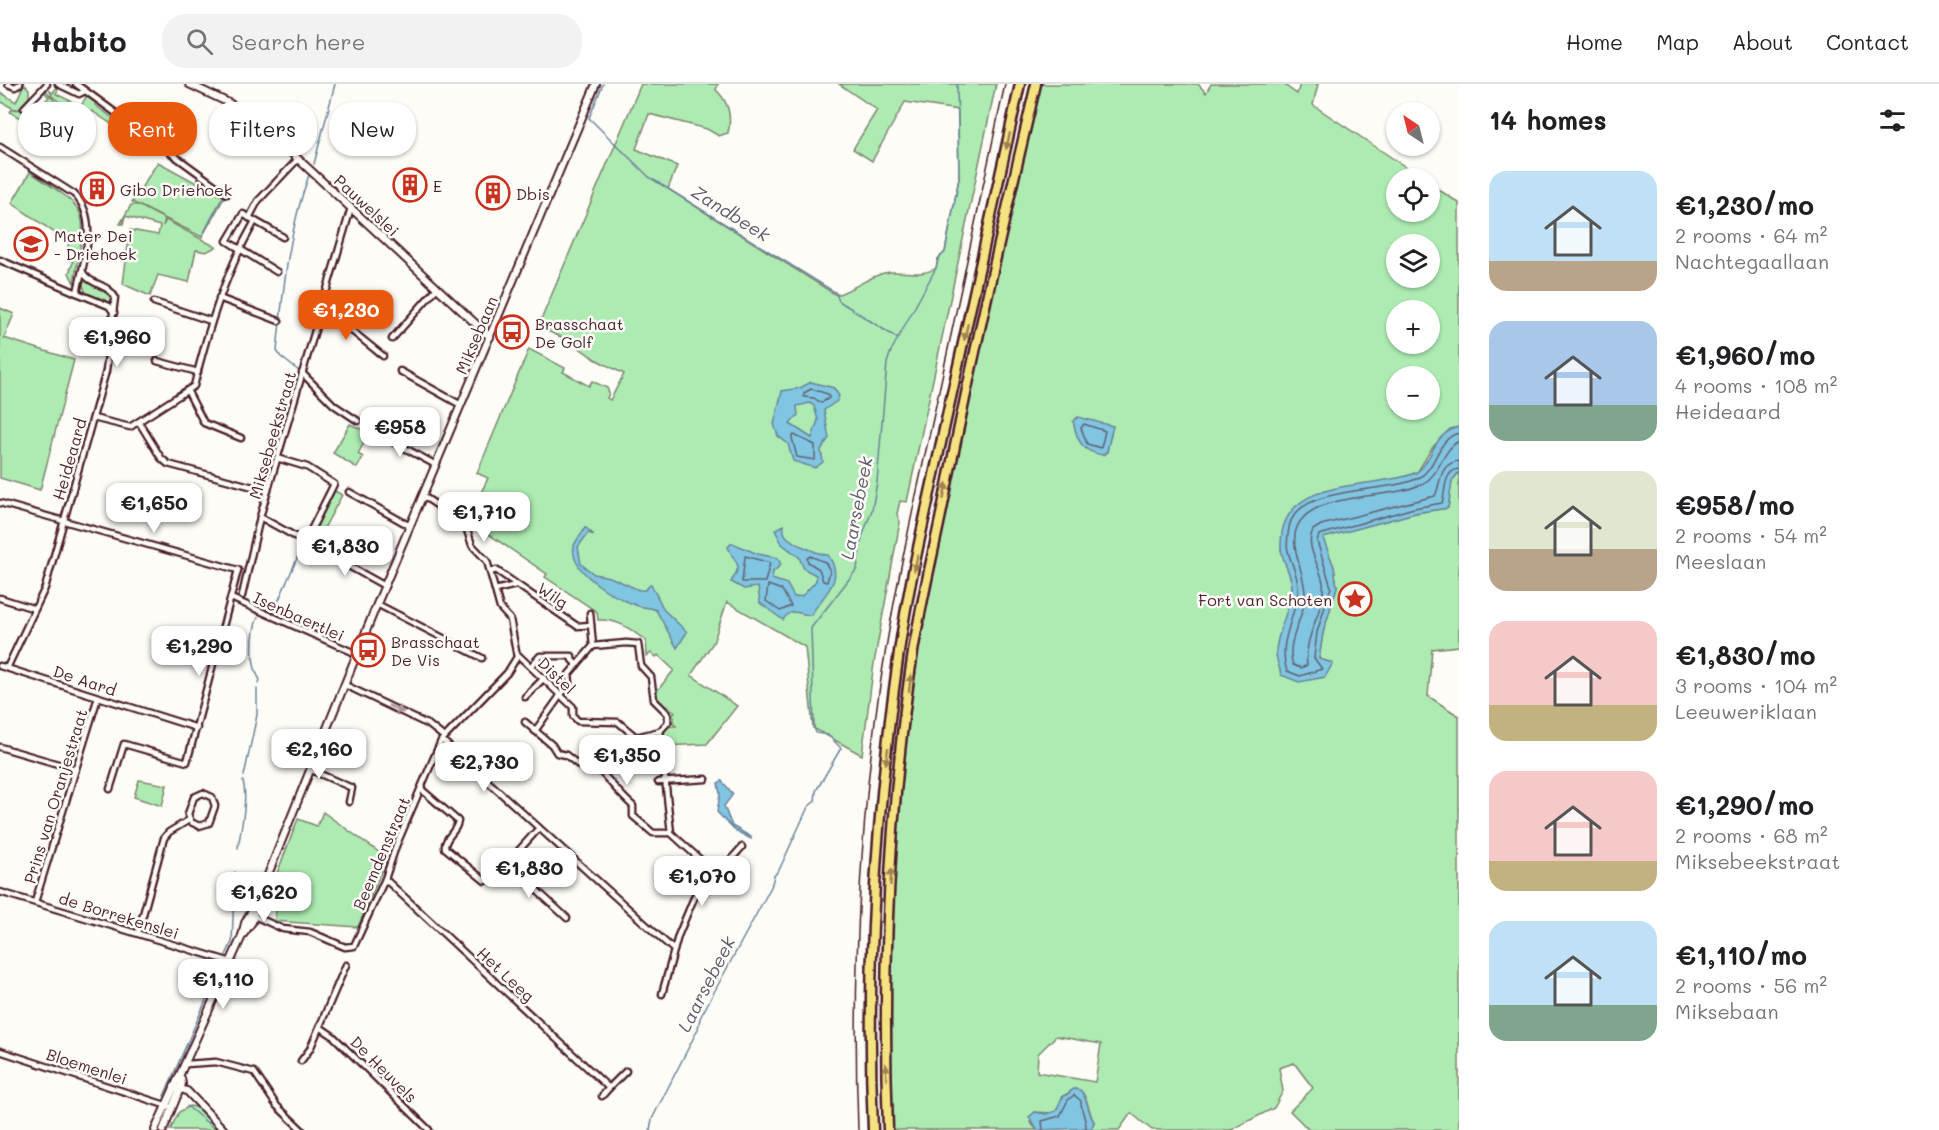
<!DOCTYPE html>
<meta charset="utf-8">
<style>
:root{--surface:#fff;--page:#f2f2f2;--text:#202124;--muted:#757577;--line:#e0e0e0;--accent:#ea580c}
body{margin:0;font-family:Mali,sans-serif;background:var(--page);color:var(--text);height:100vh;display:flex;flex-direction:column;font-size:22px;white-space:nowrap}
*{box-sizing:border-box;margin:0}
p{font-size:20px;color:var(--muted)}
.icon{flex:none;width:33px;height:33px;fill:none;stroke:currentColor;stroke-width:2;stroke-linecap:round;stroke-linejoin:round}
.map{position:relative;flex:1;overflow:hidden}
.drawer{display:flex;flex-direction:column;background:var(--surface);width:480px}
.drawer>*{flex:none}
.top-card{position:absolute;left:18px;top:18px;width:570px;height:54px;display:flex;gap:12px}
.needle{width:39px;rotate:325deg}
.controls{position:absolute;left:1386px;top:18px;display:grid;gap:12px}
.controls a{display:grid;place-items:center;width:54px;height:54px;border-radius:50%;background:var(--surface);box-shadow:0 2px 4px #0004;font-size:30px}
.price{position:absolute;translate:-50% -51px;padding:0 14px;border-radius:12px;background:#fff;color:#222;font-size:20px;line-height:39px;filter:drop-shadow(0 2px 3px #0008)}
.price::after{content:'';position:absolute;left:50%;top:36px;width:18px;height:14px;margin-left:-9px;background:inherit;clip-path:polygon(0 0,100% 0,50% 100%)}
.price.selected{background:var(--accent);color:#fff}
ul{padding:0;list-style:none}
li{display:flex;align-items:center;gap:18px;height:150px;padding:0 30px}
li span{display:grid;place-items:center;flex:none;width:168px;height:120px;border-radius:18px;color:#555}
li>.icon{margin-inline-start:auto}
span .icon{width:72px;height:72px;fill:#fffc;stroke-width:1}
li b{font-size:26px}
h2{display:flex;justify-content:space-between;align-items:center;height:72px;padding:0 30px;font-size:26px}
.tag{padding:0 21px;border-radius:24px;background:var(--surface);box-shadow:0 2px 4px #0004;font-size:21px;line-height:54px}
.tag.selected{background:var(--accent);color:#fff}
header{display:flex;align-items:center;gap:36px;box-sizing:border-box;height:84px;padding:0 30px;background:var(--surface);border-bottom:2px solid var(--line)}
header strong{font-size:28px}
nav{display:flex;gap:33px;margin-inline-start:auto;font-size:21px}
.search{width:420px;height:54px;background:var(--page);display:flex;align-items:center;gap:15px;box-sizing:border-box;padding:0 21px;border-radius:24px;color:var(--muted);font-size:22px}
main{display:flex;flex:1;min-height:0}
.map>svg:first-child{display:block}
.green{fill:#adebb2;stroke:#7c856e;stroke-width:1.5;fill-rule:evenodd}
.water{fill:#80c5e1;stroke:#6a8398;stroke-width:1.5;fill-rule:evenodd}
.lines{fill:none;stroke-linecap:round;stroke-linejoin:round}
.shore{stroke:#606174;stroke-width:1.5}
.stream{stroke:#6a8398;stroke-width:1.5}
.street-casing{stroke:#4a1f2b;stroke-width:9}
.secondary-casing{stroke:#4a1f2b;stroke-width:10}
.highway-casing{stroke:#4a1f2b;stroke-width:13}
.street{stroke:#fdfcf7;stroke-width:4.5}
.secondary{stroke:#fdfcf7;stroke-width:6}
.highway{stroke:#f5e382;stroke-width:8}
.rail{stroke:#4a1f2b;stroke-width:1.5}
.oneway{fill:#a08156}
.oneway2{fill:#ac999b}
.labels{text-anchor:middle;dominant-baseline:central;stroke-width:5;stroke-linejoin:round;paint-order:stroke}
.poi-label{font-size:16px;fill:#4a1f2b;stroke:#fdfcf7;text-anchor:start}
.street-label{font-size:16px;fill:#4a1f2b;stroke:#fdfcf7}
.water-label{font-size:18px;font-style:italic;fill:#5d596b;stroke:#fdfcf7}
</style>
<header>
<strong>Habito</strong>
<div class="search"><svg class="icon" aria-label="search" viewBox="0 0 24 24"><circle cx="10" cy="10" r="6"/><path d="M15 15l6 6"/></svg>Search here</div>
<nav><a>Home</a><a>Map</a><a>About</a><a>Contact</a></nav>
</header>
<main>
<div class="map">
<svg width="1459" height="1046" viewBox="0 0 1459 1046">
<rect width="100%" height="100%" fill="#fdfcf7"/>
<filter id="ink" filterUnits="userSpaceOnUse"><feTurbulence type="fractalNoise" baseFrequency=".0167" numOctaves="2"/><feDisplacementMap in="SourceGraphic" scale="12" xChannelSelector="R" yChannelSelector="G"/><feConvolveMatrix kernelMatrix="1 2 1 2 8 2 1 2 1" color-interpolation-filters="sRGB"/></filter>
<g filter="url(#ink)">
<g class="green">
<polygon points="24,0 29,5 29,13 22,21 23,25 14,25 0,17 0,8 16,18"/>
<polygon points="54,0 59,3 56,10 81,22 87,11 96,17 95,21 117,37 119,35 121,40 116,43 92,27 65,62 10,28 12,25 23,26 30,32 49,13 43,7 45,5 56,19 38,40 58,19 77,33 52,12 50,7 53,9 56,3"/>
<path d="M641 0H718L716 6C729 18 732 32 728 49L719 52 707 45 649 30 636 65 677 82 668 105 836 211C852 206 871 192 884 189 900 185 921 194 936 184L938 175 945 168 959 94 958 26 905 18 872 77 853 65 877 26 839 0H996L907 418 900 417 897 430 900 438 874 579 862 671 813 644 805 563 727 518 713 559 691 591 737 622 707 660 664 662 662 646 666 643 676 642 671 637H674V633H671L675 628 673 626 669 629 671 625 667 622 663 623 654 615 656 608 674 586 658 571 656 573 651 569 647 572 646 557C629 544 618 535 598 536L597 528 545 493 547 490 468 436 488 394 477 389 529 265 565 284 563 288 589 302 592 297 607 304 609 309 607 314 610 316 624 290 595 275 578 263 579 258 570 253 568 256 538 243Z"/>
<path d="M1040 0H1198L1206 9 1211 0H1283L1297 10 1300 0H1318L1313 21 1422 94H1396V128H1430V100L1459 119V343L1450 345 1432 364 1418 387 1281 465 1292 499 1291 515 1276 569 1333 579 1319 575 1323 549 1337 503 1334 483 1322 454 1415 429 1448 424 1452 397 1459 388V562L1432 565 1428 612 1459 632V1046H1309L1290 1027 1313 1004 1294 979 1279 984 1283 1007 1274 1024 1231 1046H1152L1131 1029 1119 1046H1088L1094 1038C1088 1028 1089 1015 1081 1007L1074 1005 1062 1013 1060 1023 1054 1029 1035 1028 1030 1038 1037 1046H893C886 887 892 725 918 568 926 521 937 474 946 427 975 284 1007 142 1040 0ZM1396 160H1430V194H1396ZM1396 226H1430V260H1396ZM1396 292H1430V326H1396ZM1078 334 1112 342 1107 368 1102 371ZM1056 952 1101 960 1095 998 1037 988 1038 970Z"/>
<polygon points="158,78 200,101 197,95 219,111 225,112 202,153 132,118"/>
<path d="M30 88C95 130 86 125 74 199L69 189 73 178 67 175 69 155 55 149 12 119Z"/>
<polygon points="131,121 138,121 165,135 163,142 166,136 216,163 206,168 196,166 189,198 158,191 150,212 123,200 130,146 158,151 160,142 125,132 123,140 120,140"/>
<path d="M86 197C97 202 112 205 113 219L109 220 86 209 82 199Z"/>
<polygon points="0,224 14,230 4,254 74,276 40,406 0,394"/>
<polygon points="350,340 369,349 358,370 363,373 357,384 333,369"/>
<polygon points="335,407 342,411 315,461 308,457"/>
<polygon points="139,696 167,701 162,722 134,713"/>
<polygon points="323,728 387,774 358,843 274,837 277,822 269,810 298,735 317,742"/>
<polygon points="190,1022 196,1023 220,1046 170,1046 179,1028"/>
</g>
<g class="water">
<path d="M811 298 834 304 839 312 837 317 824 326 829 354 821 366 823 378 815 384 793 377 788 360 778 352 774 340 782 307 800 304ZM810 319 814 322 818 336 812 354 790 340 798 331 797 322Z"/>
<path d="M1078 333 1113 342 1107 367 1103 371C1082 368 1077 357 1073 337Z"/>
<path d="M1459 343V388L1452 397 1448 424 1415 429 1323 454 1334 483 1337 503 1323 549 1319 575 1333 579 1325 593 1299 598 1281 591C1280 584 1276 576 1276 569 1276 548 1291 525 1292 503 1292 489 1281 477 1281 463 1279 403 1342 404 1386 396 1396 394 1408 393 1417 388 1433 377 1432 349 1459 343Z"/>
<path d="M784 441C784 444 783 448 785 450 788 458 821 471 828 471 846 497 824 509 811 531 800 531 791 522 783 536L760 519 758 503 744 505 731 498C744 477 736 483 728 463L732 459 758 470 778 474 781 481 773 488 772 495 787 500 794 513 802 512 816 497V491L804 485 799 473 782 460 775 446Z"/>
<path d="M585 443 594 451 588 449 578 463 581 480 594 490 610 493 639 506H645L651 500 664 526 687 548 677 564 656 526C650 523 644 524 638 522 618 515 568 489 574 462 576 455 584 449 585 443Z"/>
<polygon points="722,697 733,710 724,722 732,742 751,753 751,755 734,746 717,728 720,710 718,699"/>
<path d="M1074 1005 1080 1006C1089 1015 1087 1027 1094 1038L1092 1044 1037 1046 1029 1033 1035 1028 1046 1030 1056 1027 1062 1014Z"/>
</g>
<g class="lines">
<g class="shore">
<polygon points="811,305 828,310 829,314 821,319 814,314 804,313 804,309"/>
<polygon points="1084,340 1105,347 1101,364 1087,360 1081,344"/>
<path d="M1459 349C1437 354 1437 383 1420 393 1390 411 1296 399 1289 444 1288 451 1286 460 1288 467 1291 480 1299 492 1298 507 1295 534 1277 560 1287 587L1300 592 1322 585 1314 574 1317 548 1331 503 1317 457 1319 451 1414 424 1442 419C1446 407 1443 387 1459 385"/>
<polygon points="794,351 815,361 815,376 797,373 792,354"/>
<path d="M1459 357C1442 366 1440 390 1424 399 1392 417 1313 406 1297 443 1288 464 1307 490 1305 515 1302 537 1285 560 1293 581L1301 584 1307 581C1303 552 1326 525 1323 499 1321 483 1304 462 1313 446L1321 441 1435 412C1441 399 1439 379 1459 377"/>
<polygon points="745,472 770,479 765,498 742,498"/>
<polygon points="810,472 825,478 830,487 827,498 823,497 819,485 808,478 807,474"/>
<polygon points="768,501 782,506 791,522 780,527 766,517"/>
<path d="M1043 1046 1042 1037 1060 1032 1068 1016 1074 1011 1081 1017C1081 1028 1087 1036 1086 1046"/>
</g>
<g class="stream">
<polyline points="603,0 589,34 649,93 836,209 839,217 897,254"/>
<polyline points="314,80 335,0"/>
<polyline points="202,152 222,114"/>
<path d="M299 287 281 273 277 267C283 207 288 149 309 91"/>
<polyline points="274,527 302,463"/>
<path d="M258 533C251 549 250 581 260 596L258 600"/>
<polyline points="244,692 257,631 257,605"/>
<path d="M238 764C241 744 248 716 243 697"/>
<polyline points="226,871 232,858 235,788"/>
<polyline points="164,1012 221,882"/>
<polyline points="187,1022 216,1046"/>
<polyline points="650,1046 652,1035 698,945 700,934 771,803 774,792 780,784 808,723 815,717 816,707 841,664 828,651 816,649 814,643 811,544 857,485 862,453 872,426 877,398 887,279 891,267 936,184 938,175 945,168 959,94 957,0"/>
</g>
<g class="street-casing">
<g id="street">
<polyline points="8,0 15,3 20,0"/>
<polyline points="58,0 79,10 85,7"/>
<polyline points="76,0 227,110"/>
<polyline points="24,24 47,0"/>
<path d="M0 63 74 110C100 135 83 178 77 209L109 222 114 229"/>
<polyline points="249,134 258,117 298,75"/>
<polyline points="0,176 77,209"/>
<polyline points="277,188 227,157 243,130 283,153"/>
<polyline points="219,214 279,237"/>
<polyline points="154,218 211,237"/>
<polyline points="320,228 352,247 383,272"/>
<polyline points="392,255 437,204"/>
<polyline points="157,277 198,288"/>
<polyline points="400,287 461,321"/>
<polyline points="302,289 334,321 358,337"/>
<polyline points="188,308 204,339 241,354"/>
<path d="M93 334 130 343 194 302C208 245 225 189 255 137"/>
<polyline points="139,338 161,374 168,380 268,407"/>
<polyline points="375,348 436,381"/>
<polyline points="277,374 307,383 334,400 305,458"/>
<polyline points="349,408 410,442"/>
<polyline points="0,419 238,486"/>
<polyline points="260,433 385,502"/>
<polyline points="490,488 496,486 577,542 591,541"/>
<polyline points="495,506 516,501"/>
<polyline points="242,512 260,433 351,124"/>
<polyline points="0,514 35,525"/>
<polyline points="231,514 357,570"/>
<polyline points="377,520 482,574"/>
<polyline points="517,570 573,623 573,632 578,637 618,638 636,653 660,647 668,638 668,630 654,616 651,593 641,582 638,560 626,559 593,562"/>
<polyline points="0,582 197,644"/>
<polyline points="531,582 540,572 572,572 572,576 577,581"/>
<path d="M7 584 45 504 106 287 115 213C107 199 89 201 82 187"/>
<polyline points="345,601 429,641 444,653"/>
<polyline points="525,613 544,594"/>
<path d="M525 638 552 661 557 669 566 671 581 683 593 680C608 694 617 708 633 722V732L653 749H671L705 780 706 785"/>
<polyline points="535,647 570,598 569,590 593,562 590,529"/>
<polyline points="660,647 671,749"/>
<polyline points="442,656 674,866"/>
<polyline points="0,663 75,685"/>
<polyline points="311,686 352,704 349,718"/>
<polyline points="658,698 706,695"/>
<polyline points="110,705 124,660 187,678 238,486"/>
<path d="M421 705 458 737C457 748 444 753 445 764L485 797 494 794 539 744"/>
<polygon points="203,709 212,713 215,722 209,739 199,742 191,738 188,730 194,713"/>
<polyline points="507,779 567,834"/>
<polyline points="706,785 718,790 742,763"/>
<polyline points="385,795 609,1004 602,1012"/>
<polyline points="0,808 231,878"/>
<polyline points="35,818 98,613"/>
<polyline points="252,831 283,845 310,848 345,863 354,862 385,795 396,762 441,657 507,589 517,573 510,535 500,524 487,477 472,461 465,440 423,412"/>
<polyline points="138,849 164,754 169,748 189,736"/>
<polyline points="662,910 678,852 706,785"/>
<polyline points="320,943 333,952 429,1046"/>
<polyline points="0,967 168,1022"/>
<polyline points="301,977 310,965 346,881"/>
<polyline points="186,980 216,978 254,988 277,1022 302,1046"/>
<polyline points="609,1004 626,987"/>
</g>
</g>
<g class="secondary-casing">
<g id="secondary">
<polyline points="189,0 229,19 256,36 490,253"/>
<polyline points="242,852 252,838 261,808 377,520 596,0"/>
<polyline points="174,1003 187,1007 224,1046"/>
<polyline points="155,1046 242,852 245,839 259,814"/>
<polyline points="163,1046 182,1000 181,994"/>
</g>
</g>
<g class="highway-casing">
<g id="highway">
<path d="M873 1046C866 887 876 726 899 568 909 498 926 428 941 359 967 239 994 120 1020 0"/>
<path d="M888 1046C882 887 889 725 913 568 921 519 933 470 943 421 971 280 1003 140 1036 0"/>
</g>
</g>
<use href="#street" class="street"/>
<use href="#secondary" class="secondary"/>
<use href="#highway" class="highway"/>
<path class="rail" d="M858 1046C853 909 858 773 875 637 888 538 909 441 931 344 956 229 980 115 1005 0"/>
</g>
<defs><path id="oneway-solid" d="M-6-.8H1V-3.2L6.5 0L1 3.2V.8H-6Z" transform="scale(1.5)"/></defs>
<g class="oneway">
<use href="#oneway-solid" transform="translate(1008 57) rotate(103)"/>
<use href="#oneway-solid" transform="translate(966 248) rotate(102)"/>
<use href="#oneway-solid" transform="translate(945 407) rotate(-79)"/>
<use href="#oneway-solid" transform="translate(916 479) rotate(101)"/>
<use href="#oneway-solid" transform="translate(910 599) rotate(-83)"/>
<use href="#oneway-solid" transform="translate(887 672) rotate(97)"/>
<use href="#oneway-solid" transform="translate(891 793) rotate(-86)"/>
<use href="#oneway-solid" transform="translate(886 988) rotate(-92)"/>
</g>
<use class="oneway2" href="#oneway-solid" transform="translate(396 625) rotate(25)"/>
</g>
<defs>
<g id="building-ring" transform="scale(1.725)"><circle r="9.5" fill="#fdfcf7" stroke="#c8321e" stroke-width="1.5"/><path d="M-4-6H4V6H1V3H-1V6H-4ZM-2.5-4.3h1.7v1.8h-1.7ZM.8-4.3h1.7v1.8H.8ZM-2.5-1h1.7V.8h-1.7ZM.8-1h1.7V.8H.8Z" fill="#c8321e"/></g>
<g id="school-ring" transform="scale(1.725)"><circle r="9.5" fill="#fdfcf7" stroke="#c8321e" stroke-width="1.5"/><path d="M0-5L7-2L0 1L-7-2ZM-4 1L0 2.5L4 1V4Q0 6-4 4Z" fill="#c8321e"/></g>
<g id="bus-ring" transform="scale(1.725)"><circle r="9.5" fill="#fdfcf7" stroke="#c8321e" stroke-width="1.5"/><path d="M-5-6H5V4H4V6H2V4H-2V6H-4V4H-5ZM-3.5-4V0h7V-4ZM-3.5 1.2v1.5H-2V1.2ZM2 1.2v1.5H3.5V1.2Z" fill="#c8321e"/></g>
<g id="sight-ring" transform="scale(1.725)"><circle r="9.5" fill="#fdfcf7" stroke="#c8321e" stroke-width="1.5"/><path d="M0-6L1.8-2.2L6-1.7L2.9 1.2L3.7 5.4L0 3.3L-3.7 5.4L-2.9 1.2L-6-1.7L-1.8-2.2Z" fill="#c8321e"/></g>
</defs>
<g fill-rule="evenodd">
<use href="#building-ring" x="410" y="101"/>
<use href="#building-ring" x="97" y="105"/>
<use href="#building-ring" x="493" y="109"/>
<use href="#school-ring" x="31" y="160"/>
<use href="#bus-ring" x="512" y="248"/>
<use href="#sight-ring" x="1355" y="515"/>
<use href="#bus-ring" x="368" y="566"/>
</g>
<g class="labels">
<g class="poi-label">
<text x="433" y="101">E</text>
<text x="120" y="105">Gibo Driehoek</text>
<text x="516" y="109">Dbis</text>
<text x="54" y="151">Mater Dei<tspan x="54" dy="18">- Driehoek</tspan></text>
<text x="535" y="239">Brasschaat<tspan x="535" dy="18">De Golf</tspan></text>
<text x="1332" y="515" text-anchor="end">Fort van Schoten</text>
<text x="391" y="557">Brasschaat<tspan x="391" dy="18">De Vis</tspan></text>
</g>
<g class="street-label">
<text transform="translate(367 121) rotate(43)">Pauwelslei</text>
<text transform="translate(476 251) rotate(-67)">Miksebaan</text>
<text transform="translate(272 351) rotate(-74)">Miksebeekstraat</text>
<text transform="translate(69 375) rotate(-74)">Heideaard</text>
<text transform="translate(553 511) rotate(34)">Wilg</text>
<text transform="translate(299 532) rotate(24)">Isenbaertlei</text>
<text transform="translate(557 591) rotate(44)">Distel</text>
<text transform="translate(85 596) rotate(18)">De Aard</text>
<text transform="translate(55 712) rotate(-73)">Prins van Oranjestraat</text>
<text transform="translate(381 769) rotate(-67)">Beemdenstraat</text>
<text transform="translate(119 831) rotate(17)">de Borrekenslei</text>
<text transform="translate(506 890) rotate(43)">Het Leeg</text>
<text transform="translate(87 982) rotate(18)">Bloemenlei</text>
<text transform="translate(384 985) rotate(45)">De Heuvels</text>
</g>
<g class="water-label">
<text transform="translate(731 129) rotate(32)">Zandbeek</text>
<text transform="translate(856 424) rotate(-79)">Laarsebeek</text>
<text transform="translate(706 900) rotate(-63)">Laarsebeek</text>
</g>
</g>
</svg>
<div class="controls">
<a><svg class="needle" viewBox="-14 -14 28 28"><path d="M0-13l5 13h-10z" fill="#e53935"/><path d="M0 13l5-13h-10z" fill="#757577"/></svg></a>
<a><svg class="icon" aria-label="locate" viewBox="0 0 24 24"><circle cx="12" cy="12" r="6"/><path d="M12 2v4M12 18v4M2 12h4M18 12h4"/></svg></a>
<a><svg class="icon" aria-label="layers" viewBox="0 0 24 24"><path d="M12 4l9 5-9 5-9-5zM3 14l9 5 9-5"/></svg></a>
<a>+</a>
<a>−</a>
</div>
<b class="price selected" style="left:346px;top:257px">€1,230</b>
<b class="price" style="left:117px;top:284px">€1,960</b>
<b class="price" style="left:400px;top:374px">€958</b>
<b class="price" style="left:154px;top:450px">€1,650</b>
<b class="price" style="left:484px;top:459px">€1,710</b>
<b class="price" style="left:345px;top:493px">€1,830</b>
<b class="price" style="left:199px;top:593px">€1,290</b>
<b class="price" style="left:319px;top:696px">€2,160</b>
<b class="price" style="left:627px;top:702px">€1,350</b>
<b class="price" style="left:484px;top:709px">€2,730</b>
<b class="price" style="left:529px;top:815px">€1,830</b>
<b class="price" style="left:702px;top:823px">€1,070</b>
<b class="price" style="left:264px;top:839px">€1,620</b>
<b class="price" style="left:223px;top:926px">€1,110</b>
<div class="top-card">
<a class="tag">Buy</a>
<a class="tag selected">Rent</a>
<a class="tag">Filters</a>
<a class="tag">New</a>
</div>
</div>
<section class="drawer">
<h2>14 homes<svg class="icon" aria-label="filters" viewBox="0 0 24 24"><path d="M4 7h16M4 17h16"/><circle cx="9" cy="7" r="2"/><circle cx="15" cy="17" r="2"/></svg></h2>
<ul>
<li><span style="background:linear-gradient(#bfe0f5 75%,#b9a48a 0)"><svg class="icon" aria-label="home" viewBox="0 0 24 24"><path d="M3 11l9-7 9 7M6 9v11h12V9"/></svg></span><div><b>€1,230/mo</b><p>2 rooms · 64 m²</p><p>Nachtegaallaan</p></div></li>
<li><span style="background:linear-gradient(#a9c7e8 70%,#7fa58c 0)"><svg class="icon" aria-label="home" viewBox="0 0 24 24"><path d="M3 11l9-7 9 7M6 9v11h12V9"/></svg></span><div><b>€1,960/mo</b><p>4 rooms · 108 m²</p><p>Heideaard</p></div></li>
<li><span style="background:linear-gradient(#dfe7d0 65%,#b9a48a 0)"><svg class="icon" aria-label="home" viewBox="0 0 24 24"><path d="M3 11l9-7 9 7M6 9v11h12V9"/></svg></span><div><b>€958/mo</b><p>2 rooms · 54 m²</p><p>Meeslaan</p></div></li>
<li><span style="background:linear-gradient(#f6c9c9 70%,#c2b280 0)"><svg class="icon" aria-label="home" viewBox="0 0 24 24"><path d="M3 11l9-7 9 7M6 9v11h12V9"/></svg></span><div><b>€1,830/mo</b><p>3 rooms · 104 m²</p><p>Leeuweriklaan</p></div></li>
<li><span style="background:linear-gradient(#f6c9c9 75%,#c2b280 0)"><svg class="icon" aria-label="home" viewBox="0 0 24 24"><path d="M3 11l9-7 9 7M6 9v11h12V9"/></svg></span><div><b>€1,290/mo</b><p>2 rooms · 68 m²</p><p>Miksebeekstraat</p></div></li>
<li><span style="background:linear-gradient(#bfe0f5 70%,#7fa58c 0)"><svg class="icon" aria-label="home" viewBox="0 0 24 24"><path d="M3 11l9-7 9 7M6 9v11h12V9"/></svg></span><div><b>€1,110/mo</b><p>2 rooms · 56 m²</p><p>Miksebaan</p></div></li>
</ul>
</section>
</main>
